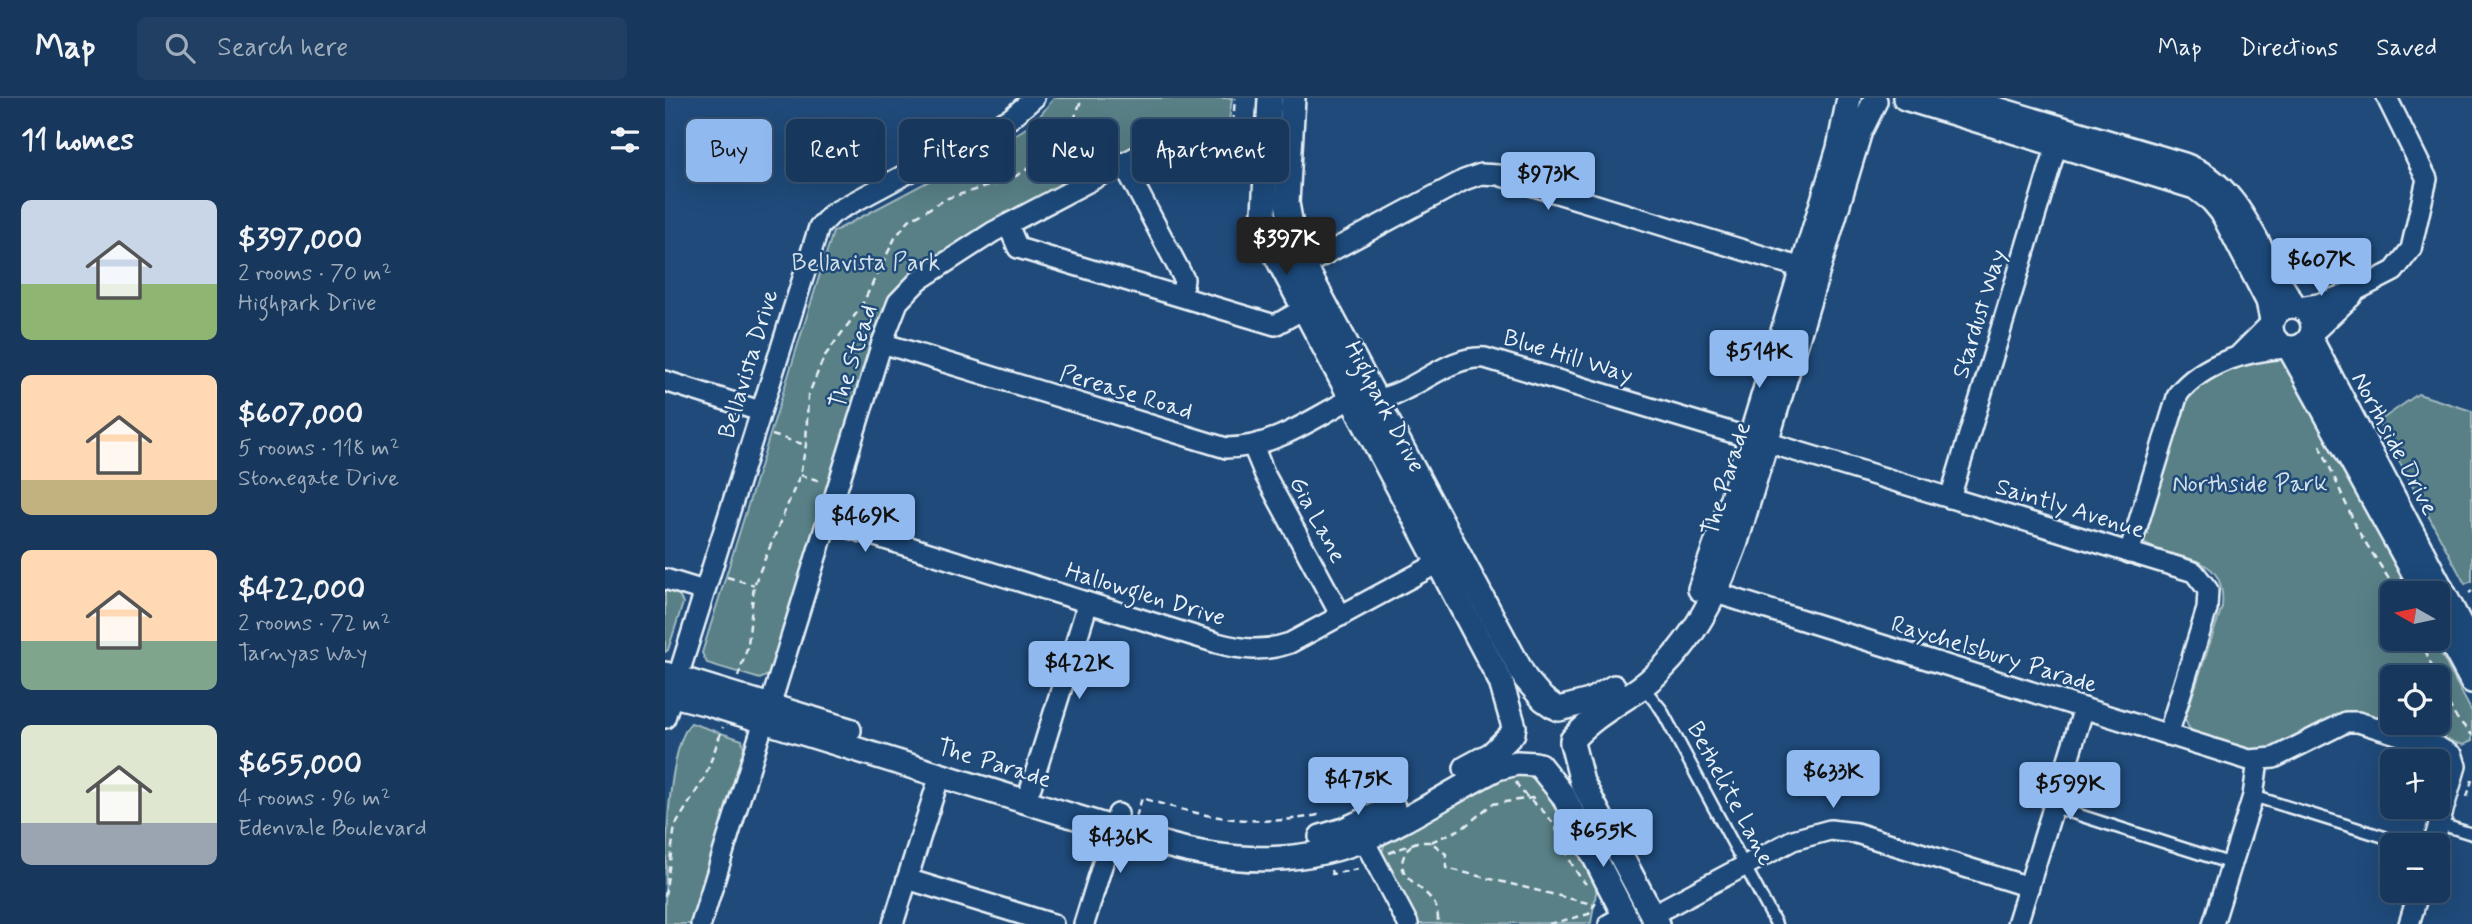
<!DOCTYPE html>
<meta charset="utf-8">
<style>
:root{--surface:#17385c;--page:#203f62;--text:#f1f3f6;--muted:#9eacbb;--line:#365272;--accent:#90b9f0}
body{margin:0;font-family:Mynerve,sans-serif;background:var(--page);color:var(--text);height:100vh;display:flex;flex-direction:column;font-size:26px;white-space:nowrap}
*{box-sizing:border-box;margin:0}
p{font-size:23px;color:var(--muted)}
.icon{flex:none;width:38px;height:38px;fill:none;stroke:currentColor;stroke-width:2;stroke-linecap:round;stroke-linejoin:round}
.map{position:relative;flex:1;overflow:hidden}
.details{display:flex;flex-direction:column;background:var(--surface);width:665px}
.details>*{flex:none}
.top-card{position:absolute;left:21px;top:21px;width:665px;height:63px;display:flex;gap:14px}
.needle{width:46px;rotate:279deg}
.tools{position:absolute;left:1715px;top:483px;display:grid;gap:14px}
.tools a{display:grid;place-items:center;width:70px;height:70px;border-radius:10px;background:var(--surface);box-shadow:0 7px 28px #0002,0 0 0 2px var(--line);font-size:35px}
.price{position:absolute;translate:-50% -60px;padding:0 16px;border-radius:7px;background:var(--accent);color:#111;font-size:23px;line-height:46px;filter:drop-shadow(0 2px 4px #0008)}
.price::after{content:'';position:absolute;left:50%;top:42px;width:21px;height:16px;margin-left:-10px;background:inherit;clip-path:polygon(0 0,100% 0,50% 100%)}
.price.on{background:#222;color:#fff}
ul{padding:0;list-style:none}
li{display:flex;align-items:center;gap:21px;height:175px;padding:0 21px}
li span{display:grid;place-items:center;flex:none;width:196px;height:140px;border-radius:10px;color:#555}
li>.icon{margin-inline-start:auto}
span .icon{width:84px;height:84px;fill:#fffc;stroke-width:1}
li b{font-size:30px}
h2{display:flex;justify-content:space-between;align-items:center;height:84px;padding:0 21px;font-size:30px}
.tag{padding:0 24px;border-radius:10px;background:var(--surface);box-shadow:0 7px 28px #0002,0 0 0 2px var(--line);font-size:24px;line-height:63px}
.tag.on{background:var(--accent);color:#111}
header{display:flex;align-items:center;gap:42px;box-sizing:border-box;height:98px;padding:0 35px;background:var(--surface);border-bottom:2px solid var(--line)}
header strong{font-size:33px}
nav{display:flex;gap:38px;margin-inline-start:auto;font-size:24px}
.search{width:490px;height:63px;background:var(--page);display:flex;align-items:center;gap:18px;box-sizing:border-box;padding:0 24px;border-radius:10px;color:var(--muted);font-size:26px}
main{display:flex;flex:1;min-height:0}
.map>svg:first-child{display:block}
.green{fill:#598086;stroke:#a0b8bf;stroke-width:2}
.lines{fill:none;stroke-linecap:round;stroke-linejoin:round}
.service-casing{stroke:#e8f1f8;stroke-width:15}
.minor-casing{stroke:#e8f1f8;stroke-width:24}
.tertiary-casing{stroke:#e8f1f8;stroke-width:28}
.path{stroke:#e8f1f8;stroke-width:2.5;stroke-dasharray:7 5;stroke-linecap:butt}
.service{stroke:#1f4a7a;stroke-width:10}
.minor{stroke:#1f4a7a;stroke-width:19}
.tertiary{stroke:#1f4a7a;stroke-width:23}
.labels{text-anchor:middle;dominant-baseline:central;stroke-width:5;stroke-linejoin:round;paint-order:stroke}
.park-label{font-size:24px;fill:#d3e0e7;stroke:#1f4a7a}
.street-label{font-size:24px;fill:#e8f1f8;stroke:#1f4a7a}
</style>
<header>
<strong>Map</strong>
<div class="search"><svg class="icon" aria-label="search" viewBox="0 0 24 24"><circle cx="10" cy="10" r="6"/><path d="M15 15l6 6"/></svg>Search here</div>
<nav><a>Map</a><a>Directions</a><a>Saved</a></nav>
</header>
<main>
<section class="details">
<h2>11 homes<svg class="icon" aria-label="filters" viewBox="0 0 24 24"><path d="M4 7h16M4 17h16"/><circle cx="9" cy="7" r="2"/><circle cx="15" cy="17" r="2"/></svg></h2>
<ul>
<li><span style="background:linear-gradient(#c9d6e8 60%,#8fb573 0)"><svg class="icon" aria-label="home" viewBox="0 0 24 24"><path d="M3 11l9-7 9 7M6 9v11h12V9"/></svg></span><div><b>$397,000</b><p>2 rooms · 70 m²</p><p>Highpark Drive</p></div></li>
<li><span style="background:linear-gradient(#ffd9b3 75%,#c2b280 0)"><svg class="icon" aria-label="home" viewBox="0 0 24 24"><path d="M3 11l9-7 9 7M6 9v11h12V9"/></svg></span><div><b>$607,000</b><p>5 rooms · 118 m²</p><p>Stonegate Drive</p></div></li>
<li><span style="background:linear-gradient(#ffd9b3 65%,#7fa58c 0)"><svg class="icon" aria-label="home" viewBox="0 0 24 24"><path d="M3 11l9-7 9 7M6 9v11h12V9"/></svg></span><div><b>$422,000</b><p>2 rooms · 72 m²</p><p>Tarnyas Way</p></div></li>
<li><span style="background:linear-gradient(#dfe7d0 70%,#9aa5b1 0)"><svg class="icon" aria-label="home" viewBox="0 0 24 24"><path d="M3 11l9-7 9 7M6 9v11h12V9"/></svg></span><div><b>$655,000</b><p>4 rooms · 96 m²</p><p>Edenvale Boulevard</p></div></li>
</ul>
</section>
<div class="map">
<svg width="1807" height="826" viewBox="0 0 1807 826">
<rect width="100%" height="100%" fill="#1f4a7a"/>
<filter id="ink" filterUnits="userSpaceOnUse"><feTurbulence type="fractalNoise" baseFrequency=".0143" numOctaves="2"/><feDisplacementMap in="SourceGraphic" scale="14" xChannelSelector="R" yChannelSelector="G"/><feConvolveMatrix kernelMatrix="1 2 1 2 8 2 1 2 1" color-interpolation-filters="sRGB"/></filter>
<g filter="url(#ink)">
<g class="green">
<polygon points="389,0 567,0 563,31 508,29 303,138 242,181 215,219 105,576 95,581 42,565 37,555 168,134 347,39 370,24"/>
<path d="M1617 257 1632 276 1744 495H1727V541H1768L1807 614V643L1798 647 1729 625H1773V579H1727V624L1681 614 1604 653C1590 655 1533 641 1524 630 1522 627 1521 623 1520 620L1557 509C1562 451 1512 467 1474 442L1515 304 1528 286 1584 259Z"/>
<polygon points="1753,296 1807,313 1807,483 1800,486 1713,324"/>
<polygon points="0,491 13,495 18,505 3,552 0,554"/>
<path d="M26 625 77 642 80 654 27 826H0C0 781 0 651 26 625Z"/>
<path d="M862 675 873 679 889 700 888 707 932 789 926 825 753 826 719 764 717 754 721 741 816 693C825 677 846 677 862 675Z"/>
</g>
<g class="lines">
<g class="service-casing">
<g id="service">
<polyline points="978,589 996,611 1111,826"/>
<polyline points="1588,698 1745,747"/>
<polyline points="1389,709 1567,766"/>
<polyline points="1775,726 1807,736"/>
</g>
</g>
<g class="minor-casing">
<g id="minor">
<polyline points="458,65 519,181 517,197"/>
<polyline points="343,127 353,150 610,227 637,212"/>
<polyline points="640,167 799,82 816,76 833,77 1137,170"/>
<polyline points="1634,209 1653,206 1692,192 1729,173 1746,151 1762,81 1722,0"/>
<polyline points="1648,235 1687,198"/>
<path d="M217 245 561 350C607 350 646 322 685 301"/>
<polyline points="1574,257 1606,225"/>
<polyline points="0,283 95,313"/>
<path d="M711 301C750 296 781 257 820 260L1085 340"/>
<polyline points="1101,344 1529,474 1543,492 1542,511 1503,637"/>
<polyline points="588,348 600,377 676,518"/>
<polyline points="1285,400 1392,46"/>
<path d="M162 423 552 545C578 552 599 554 625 545L773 465"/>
<path d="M1464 455 1513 296C1538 265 1582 253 1620 250"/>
<polyline points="0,481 39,493"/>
<polyline points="1051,495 1584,662 1609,660 1681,624 1693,624 1773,649 1788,658 1791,668 1768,747"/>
<polyline points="105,608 217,245 233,204 254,182 328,134 499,44 527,38 602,43"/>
<polyline points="0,620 154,129 168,115 346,20 369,0"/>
<polyline points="366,689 423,505"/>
<polyline points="693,731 743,826"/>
<polyline points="242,781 388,826"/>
<polyline points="987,817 1128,742 1165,732 1191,735 1364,789"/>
<polyline points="36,826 99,623"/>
<polyline points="228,826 275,677"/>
<polyline points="419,826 453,716"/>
<polyline points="944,826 960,817"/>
<polyline points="1352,826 1419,610"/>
<polyline points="1548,826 1588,698 1593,663"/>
<polyline points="1744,826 1754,793"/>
</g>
</g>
<g class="tertiary-casing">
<g id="tertiary">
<polyline points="605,0 599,115 606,148 836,584 849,629"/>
<polyline points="628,0 622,105 630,150 860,580 878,601 888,608"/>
<polyline points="1240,0 1530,89 1547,102 1557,114 1603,203 1607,222"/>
<path d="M1295 0 1519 67C1581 90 1592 159 1630 208"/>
<circle cx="1627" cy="229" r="21"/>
<polyline points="1645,240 1807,549"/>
<polyline points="1625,251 1760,495"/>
<polyline points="1035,491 1064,410 1174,50 1184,0"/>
<polyline points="1780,533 1807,583"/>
<polyline points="0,576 184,632"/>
<path d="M0 595 44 606 495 745C562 765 629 768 695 743 742 724 787 693 832 670L852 665 870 666"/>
<polyline points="894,611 925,603 949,589"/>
<path d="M907 642C927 619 951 607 975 590 1024 553 1051 499 1071 444L1195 33 1210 3"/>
<polyline points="907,645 917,684 992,826"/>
<polyline points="874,667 898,697 964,826"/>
<polyline points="801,670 827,656 848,635"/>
<polyline points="656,739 679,732 728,709"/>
</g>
</g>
<g class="path">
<polyline points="568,25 570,0"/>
<polyline points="107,337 141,347"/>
<polyline points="1655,347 1693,433 1733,495"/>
<polyline points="135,377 156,383"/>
<polyline points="62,479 89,487"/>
<polyline points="1804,495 1807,493"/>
<polyline points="1756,541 1771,579"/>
<polyline points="73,579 83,547 89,487 135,377 141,347 143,298 159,259 196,209 230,140 244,122 283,100 346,81 381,60 403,38 417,0"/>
<polyline points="1773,584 1790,618 1807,637"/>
<path d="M851 684C859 701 877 708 887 724 901 746 901 764 921 786"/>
<polyline points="1802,699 1807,682"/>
<path d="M471 719 477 700C537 719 591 730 653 717L654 721"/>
<polyline points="766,744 798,730 827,706 874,699"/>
<path d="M746 747C719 779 762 786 771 809 773 814 773 821 773 826"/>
<polyline points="724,755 752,744 766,744 781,756 781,770 931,807"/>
<polyline points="666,772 667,776 693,771"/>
<polyline points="1773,789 1783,758"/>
<polyline points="0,798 10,728 40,679 58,629"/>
<polyline points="884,826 924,816 931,804"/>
</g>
<use href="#service" class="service"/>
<use href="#minor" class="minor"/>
<use href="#tertiary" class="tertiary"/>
</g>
</g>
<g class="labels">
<g class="park-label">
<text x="201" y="165">Bellavista Park</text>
<text x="1585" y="386">Northside Park</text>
</g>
<g class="street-label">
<text transform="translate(1315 216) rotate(-73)">Stardust Way</text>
<text transform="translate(189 259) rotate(-72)">The Stead</text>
<text transform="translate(903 259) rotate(17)">Blue Hill Way</text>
<text transform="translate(84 266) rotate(-73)">Bellavista Drive</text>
<text transform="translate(461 295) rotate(17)">Perease Road</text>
<text transform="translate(719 309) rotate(62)">Highpark Drive</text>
<text transform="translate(1729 346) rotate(62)">Northside Drive</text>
<text transform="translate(1062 381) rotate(-73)">The Parade</text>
<text transform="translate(1405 411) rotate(17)">Saintly Avenue</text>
<text transform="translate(652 422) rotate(62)">Gia Lane</text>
<text transform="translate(480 497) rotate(17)">Hallowglen Drive</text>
<text transform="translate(1329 557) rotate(17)">Raychelsbury Parade</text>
<text transform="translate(329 666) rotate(17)">The Parade</text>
<text transform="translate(1065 696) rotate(62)">Bethelite Lane</text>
</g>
</g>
</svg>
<div class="tools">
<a><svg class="needle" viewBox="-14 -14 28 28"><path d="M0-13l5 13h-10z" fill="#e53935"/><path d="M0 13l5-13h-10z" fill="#9eacbb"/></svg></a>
<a><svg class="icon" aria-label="locate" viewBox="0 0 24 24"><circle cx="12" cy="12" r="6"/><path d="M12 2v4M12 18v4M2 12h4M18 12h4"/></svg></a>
<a>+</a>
<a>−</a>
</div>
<b class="price" style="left:883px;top:114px">$973K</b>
<b class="price on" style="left:621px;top:179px">$397K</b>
<b class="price" style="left:1656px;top:200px">$607K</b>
<b class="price" style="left:1094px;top:292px">$514K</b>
<b class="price" style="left:200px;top:456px">$469K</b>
<b class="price" style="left:414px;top:603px">$422K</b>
<b class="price" style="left:1168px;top:712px">$633K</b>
<b class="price" style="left:693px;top:719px">$475K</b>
<b class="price" style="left:1405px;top:724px">$599K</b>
<b class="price" style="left:938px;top:771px">$655K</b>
<b class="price" style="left:455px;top:777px">$436K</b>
<div class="top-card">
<a class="tag on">Buy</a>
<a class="tag">Rent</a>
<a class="tag">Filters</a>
<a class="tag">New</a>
<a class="tag">Apartment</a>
</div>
</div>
</main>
